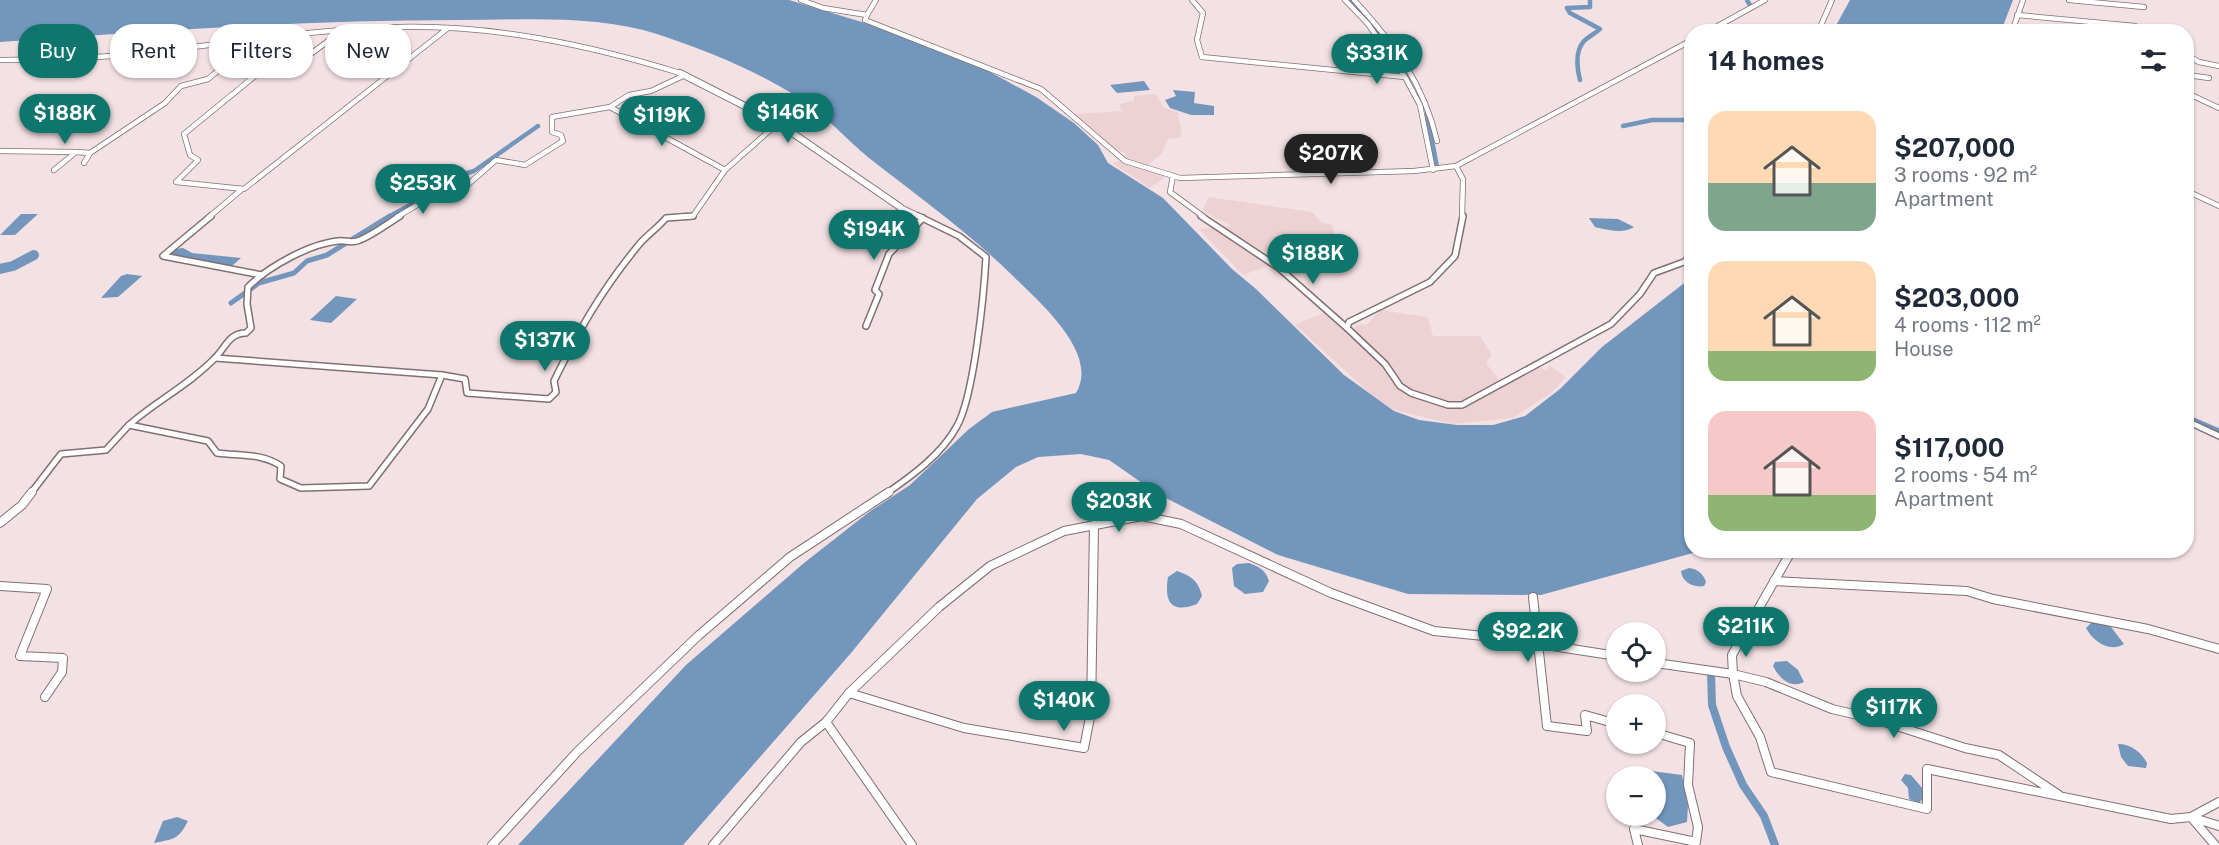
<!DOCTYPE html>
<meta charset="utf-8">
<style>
:root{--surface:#fff;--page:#f2f2f3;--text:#1f2937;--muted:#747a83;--accent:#0f766e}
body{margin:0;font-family:"Public Sans",sans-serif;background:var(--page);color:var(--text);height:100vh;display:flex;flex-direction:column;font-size:22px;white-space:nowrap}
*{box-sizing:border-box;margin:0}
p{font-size:20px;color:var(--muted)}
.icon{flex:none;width:33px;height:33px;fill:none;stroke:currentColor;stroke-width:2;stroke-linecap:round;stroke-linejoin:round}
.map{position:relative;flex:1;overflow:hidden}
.details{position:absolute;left:1684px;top:24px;width:510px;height:534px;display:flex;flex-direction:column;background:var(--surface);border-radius:24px;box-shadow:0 2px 4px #0004}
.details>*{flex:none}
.top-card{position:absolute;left:18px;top:24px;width:570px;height:54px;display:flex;gap:12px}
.buttons{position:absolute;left:1606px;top:622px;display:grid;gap:12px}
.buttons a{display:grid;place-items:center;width:60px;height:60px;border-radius:50%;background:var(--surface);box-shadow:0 2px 4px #0004;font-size:30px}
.price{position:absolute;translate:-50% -51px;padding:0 14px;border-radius:21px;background:var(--accent);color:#fff;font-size:20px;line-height:39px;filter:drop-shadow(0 2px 3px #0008)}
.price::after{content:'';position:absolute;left:50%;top:36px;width:18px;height:14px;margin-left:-9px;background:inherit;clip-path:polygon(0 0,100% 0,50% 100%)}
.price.active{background:#222;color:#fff}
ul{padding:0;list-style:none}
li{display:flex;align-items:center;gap:18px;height:150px;padding:0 24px}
li span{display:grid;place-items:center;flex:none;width:168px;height:120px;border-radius:18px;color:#555}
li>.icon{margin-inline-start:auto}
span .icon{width:72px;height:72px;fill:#fffc;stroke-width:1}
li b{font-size:26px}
h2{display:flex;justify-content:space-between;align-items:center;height:72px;padding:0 24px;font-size:26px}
.pill{padding:0 21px;border-radius:24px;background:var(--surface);box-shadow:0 2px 4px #0004;font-size:21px;line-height:54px}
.pill.active{background:var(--accent);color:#fff}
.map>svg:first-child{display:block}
.built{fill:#edd2d4}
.water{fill:#7296bc}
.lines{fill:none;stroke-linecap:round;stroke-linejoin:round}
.canal-far2{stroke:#7296bc;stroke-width:4.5}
.canal-far1{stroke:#7296bc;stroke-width:5}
.canal{stroke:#7296bc;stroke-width:8}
.river{stroke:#7296bc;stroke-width:10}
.street-far2-casing{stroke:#817072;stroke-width:6}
.street-far1-casing{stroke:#817072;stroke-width:8}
.street-casing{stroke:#817072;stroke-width:10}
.secondary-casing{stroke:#817072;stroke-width:8}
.street-far2{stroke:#fff;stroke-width:4.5}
.street-far1{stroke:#fff;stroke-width:5}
.street{stroke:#fff;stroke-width:8}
.secondary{stroke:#fff;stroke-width:6}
</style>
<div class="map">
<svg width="2219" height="845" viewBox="0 0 2219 845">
<rect width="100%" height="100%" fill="#f4e1e3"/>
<g class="built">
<polygon points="1156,94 1164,108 1178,112 1182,137 1168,139 1161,154 1143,169 1165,177 1150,188 1112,163 1126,159 1126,153 1116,150 1074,114 1122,111 1119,104 1134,101 1134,96"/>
<polygon points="1209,197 1312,212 1322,223 1332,224 1334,233 1332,245 1340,251 1332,269 1291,276 1275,263 1243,275 1199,229 1232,226 1202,211"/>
<polygon points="1380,310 1428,317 1433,336 1480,336 1492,355 1486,363 1500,381 1535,364 1546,371 1550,366 1566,377 1551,393 1513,418 1453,424 1394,410 1372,395 1295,325 1324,313 1349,336 1356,335 1353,329 1357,325 1368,324"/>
</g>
<g class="water">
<path d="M0 0H789L888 30 979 66 1036 97 1074 123 1098 145 1108 163 1163 198 1232 269 1256 289 1344 375 1394 411 1419 420 1457 425H1493L1525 416 1560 389 1602 347 1692 277V550L1700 551 1541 595 1408 594 1278 555 1158 494 1109 460 1081 454 1038 457 1016 467 977 499 851 653 683 845H518L686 665 804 563 869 512 910 485 969 429 992 412 1076 393C1100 353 1039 302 1013 276 968 232 919 197 869 158 847 140 827 117 804 101 760 72 706 50 657 34 594 14 525 20 459 20 306 20 153 31 0 42Z"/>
<polygon points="1850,0 2013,0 2001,31 1833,31"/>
<polygon points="1144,81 1150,90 1117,93 1110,85"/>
<polygon points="1173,90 1195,92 1194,103 1214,106 1214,115 1191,115 1170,108 1165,100 1176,96"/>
<polygon points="21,214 38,214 15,235 0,235"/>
<path d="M1589 218 1618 219 1634 227C1624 234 1606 230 1595 227Z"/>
<polygon points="183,248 192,253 241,258 233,265 227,266 170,255 176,249"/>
<polygon points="127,274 142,276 118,297 101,298 121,276"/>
<polygon points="336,296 357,299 331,323 310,320"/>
<path d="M1249 563C1260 567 1265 570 1269 581L1263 592 1245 594 1234 586 1232 568 1237 564Z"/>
<path d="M1689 568C1697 569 1703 573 1706 582L1704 586C1693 588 1682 582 1681 571Z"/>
<path d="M1177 571C1192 576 1198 581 1202 596L1197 604C1171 614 1164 602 1168 577Z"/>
<path d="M2092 622 2111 627 2124 644C2109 653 2093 641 2086 628Z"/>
<path d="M1787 661 1798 670 1804 682C1790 689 1779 678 1773 666L1775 662Z"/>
<path d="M2118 744C2130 743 2142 753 2147 763L2146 768 2128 766 2121 757Z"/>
<polygon points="1644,770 1682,775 1688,805 1687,822 1668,827 1653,816 1656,816 1656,777 1644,777"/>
<polygon points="1905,774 1911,775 1923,789 1924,797 1919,803 1909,799 1908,788 1901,780"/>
<path d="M177 817 188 821C178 840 174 839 154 843L163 821Z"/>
</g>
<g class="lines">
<g class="canal-far2">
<polyline points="1350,0 1361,10"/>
<polyline points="1747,0 1750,5"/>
<polyline points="1368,18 1401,62"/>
<path d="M1580 80C1577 68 1575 51 1584 41 1589 36 1595 34 1600 29L1570 13 1567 8 1590 7V0"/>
<polyline points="1427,114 1437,167"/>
<polyline points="1623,126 1652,120 1692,120"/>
<polyline points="388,217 442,188 450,178 474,171 538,126"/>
</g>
<g class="canal-far1">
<polyline points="231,303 259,283 294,273 307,261 327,255 390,216"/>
<polyline points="2187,417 2219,431"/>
</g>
<polyline class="canal" points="1711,673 1712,705 1726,747 1743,785 1764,816 1775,845"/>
<polyline class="river" points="0,269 13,266 34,255"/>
<g class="street-far2-casing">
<g id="street-far2">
<polyline points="801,0 823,8 867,15 865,20 1041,89 1125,161 1180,178 1414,171 1456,166 1692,40"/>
<polyline points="1192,0 1203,13 1197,40 1202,57 1405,77 1420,105 1433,170"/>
<polyline points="1345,0 1368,24 1405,77"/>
<path d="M1354 0C1393 42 1424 84 1437 141"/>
<polyline points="2069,0 2144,7"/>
<polyline points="867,15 876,0"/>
<polyline points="2017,15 2135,26 2148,32"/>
<polyline points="343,30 312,53 267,66 184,134 190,155 198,160 176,182 244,189 448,28"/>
<polyline points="1707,32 1765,0"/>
<polyline points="1818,32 1832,0"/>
<polyline points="2012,32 2023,0"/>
<polyline points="2187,55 2199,62 2219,66"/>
<path d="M0 60C41 59 82 59 123 55 215 46 306 29 399 27 495 25 589 45 680 73"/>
<polyline points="2187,75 2209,78"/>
<polyline points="2187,93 2219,108"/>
<polyline points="610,107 725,170"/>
<polyline points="0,151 76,152"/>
<polyline points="84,163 90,153 165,103 181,86 208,79 236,56 250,50 264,39"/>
<polyline points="1456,166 1463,179 1462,217"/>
<polyline points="54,170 76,152 90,153"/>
<polyline points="1173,176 1170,192 1204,217"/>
<polyline points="2187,191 2219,206"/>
<polyline points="900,207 921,217"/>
<polyline points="209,217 241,190"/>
<polyline points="397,217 442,190 465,187 496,160 525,165 563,141 561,135 552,132 552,117 610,107 629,95 651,91 685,75"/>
<polyline points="679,217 693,216 725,170 778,123"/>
</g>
</g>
<g class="street-far1-casing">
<g id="street-far1">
<polyline points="211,216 163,256 262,275"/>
<path d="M400 216C387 224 374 234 360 240 352 244 346 240 338 241 309 244 268 267 248 287L247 304 251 328 246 333C229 333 226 347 215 358 189 385 156 401 129 425L208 441 217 453C241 456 261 453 281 466L280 479 301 488 369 486 428 409 442 375"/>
<polyline points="1201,216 1279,268 1347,328"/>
<polyline points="1463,216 1455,256 1430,282 1349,322 1347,328 1385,364 1400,386 1411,393 1448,405 1462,405 1611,324 1640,294 1654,273 1684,262 1692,255"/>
<polyline points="866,326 879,294 875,290 889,254 923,218"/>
<path d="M215 358 442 375 465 379 467 393 549 399 556 392 554 381C579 330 601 291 637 247 645 236 657 229 666 218L693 216"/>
<polyline points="2187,421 2219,436"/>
<polyline points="31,493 61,454 106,450 129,425"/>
<path d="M887 493C913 475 942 454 957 426 974 396 984 294 986 257L959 236 918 216"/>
</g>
</g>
<g class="street-casing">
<g id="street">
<polyline points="0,523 22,505 32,492"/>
<polyline points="1774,581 1967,591 1993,599 2148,629 2219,649"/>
<polyline points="0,586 47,589 20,656 63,658 62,672 45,697"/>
<polyline points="1533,597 1547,726 1587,731 1585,715 1617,724"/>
<polyline points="1656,663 1733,674 1732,655 1792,550"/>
<polyline points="849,693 964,728 1084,748 1091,712 1094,525"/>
<polyline points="826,722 912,845"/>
<polyline points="2059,795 1999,755 1965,748 1875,719 1832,709 1766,682 1733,674 1737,696 1760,737 1771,772 1927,809 1927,769 2171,819 2191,817 2219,826"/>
<polyline points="492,845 577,752 698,636 790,557 889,492"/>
<polyline points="713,845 801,742 826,722 849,693 939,607 990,566 1064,531 1142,516 1181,524 1331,593 1434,631 1494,637 1617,656"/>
<polyline points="1638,845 1634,829 1696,842 1698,827 1688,785 1690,743 1656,733"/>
<polyline points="2215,845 2191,817 2219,802"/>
</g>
</g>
<g class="secondary-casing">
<polyline id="secondary" points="680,73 778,123 900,207"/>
</g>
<use href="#street-far2" class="street-far2"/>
<use href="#street-far1" class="street-far1"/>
<use href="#street" class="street"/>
<use href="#secondary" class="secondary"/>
</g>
</svg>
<div class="buttons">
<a><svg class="icon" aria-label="locate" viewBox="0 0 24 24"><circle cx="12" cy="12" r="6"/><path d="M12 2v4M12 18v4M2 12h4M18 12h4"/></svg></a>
<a>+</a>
<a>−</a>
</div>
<b class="price" style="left:1377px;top:85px">$331K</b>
<b class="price" style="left:788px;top:144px">$146K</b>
<b class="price" style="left:65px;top:145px">$188K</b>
<b class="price" style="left:662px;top:147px">$119K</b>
<b class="price active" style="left:1331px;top:185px">$207K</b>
<b class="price" style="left:423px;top:215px">$253K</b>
<b class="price" style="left:874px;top:261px">$194K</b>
<b class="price" style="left:1313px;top:285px">$188K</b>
<b class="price" style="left:545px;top:372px">$137K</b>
<b class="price" style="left:1119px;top:533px">$203K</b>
<b class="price" style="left:1746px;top:658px">$211K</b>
<b class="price" style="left:1528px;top:663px">$92.2K</b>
<b class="price" style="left:1064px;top:732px">$140K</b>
<b class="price" style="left:1894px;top:739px">$117K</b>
<div class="top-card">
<a class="pill active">Buy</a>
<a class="pill">Rent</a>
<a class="pill">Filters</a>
<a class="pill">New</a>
</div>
<section class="details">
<h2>14 homes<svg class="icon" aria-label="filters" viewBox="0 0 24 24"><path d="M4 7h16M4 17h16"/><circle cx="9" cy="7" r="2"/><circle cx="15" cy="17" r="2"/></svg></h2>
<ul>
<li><span style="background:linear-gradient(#ffd9b3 60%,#7fa58c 0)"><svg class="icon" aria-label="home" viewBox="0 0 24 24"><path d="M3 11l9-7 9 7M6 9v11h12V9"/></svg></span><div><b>$207,000</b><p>3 rooms · 92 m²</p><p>Apartment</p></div></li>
<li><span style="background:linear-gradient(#ffd9b3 75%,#8fb573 0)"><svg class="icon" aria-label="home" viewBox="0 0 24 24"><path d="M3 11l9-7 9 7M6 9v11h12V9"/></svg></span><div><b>$203,000</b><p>4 rooms · 112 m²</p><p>House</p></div></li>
<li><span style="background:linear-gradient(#f6c9c9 70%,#8fb573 0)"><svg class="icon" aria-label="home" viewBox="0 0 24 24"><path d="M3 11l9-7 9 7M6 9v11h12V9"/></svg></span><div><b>$117,000</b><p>2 rooms · 54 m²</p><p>Apartment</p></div></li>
</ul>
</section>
</div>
